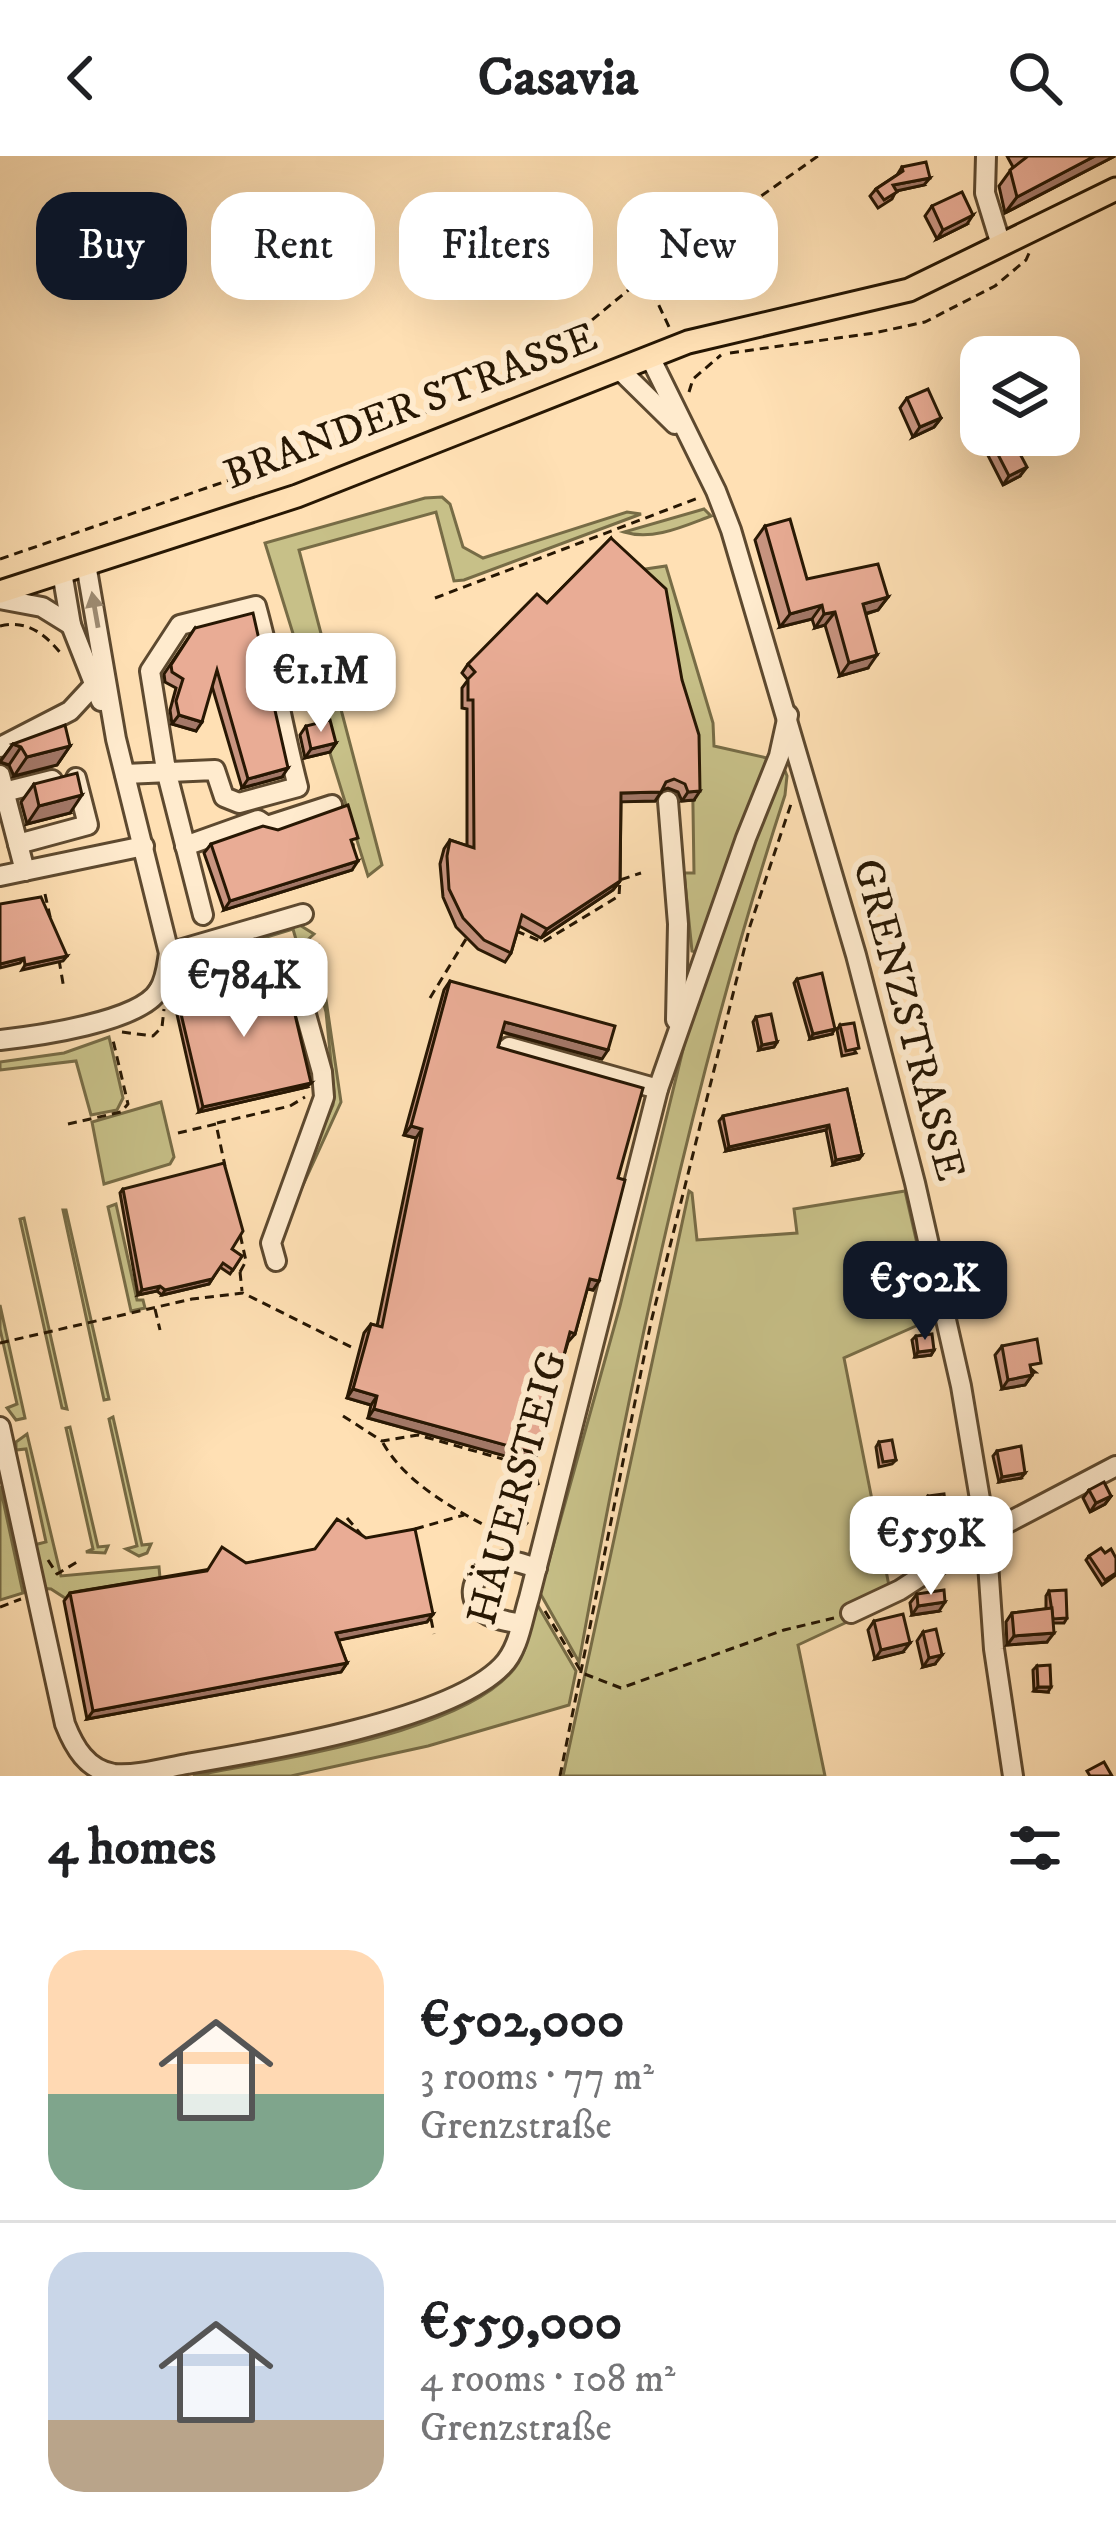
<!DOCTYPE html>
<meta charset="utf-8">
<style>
:root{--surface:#fff;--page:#f2f2f2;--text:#202124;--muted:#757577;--line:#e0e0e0;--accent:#111827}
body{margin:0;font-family:"IM FELL DW Pica",serif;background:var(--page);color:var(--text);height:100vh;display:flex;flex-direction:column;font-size:45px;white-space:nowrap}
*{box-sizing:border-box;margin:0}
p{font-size:39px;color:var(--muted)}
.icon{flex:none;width:66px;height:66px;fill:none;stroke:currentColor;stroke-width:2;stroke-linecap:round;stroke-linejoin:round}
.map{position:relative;height:1620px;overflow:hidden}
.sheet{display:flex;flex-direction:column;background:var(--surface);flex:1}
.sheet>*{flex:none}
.banner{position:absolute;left:36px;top:36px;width:1044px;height:108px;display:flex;gap:24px}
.buttons{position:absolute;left:960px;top:180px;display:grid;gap:24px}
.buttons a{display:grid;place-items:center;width:120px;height:120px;border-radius:24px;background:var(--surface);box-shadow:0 12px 48px #0002;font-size:60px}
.price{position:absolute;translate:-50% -102px;padding:0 27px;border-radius:24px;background:#fff;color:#222;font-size:39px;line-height:78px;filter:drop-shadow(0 3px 6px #0008)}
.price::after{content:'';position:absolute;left:50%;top:72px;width:36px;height:27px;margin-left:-18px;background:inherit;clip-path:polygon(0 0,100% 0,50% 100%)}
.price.current{background:var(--accent);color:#fff}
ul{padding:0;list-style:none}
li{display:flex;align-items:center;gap:36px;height:300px;padding:0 48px}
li+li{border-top:3px solid var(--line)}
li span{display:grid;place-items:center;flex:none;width:336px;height:240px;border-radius:36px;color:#555}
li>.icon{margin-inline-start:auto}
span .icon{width:144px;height:144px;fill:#fffc;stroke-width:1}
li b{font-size:51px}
h2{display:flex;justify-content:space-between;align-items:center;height:144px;padding:0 48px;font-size:51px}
.tag{padding:0 42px;border-radius:36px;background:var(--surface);box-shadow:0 12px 48px #0002;font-size:42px;line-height:108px}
.tag.current{background:var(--accent);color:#fff}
header{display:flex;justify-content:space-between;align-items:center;height:156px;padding:0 48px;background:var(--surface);font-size:54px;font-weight:700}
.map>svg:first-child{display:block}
.green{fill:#c7c088;stroke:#776c46;stroke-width:3}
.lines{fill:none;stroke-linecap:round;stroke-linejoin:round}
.minor-casing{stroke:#5d492f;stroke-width:24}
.major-casing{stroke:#271703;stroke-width:27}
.path{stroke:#271703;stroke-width:3;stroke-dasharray:9 6;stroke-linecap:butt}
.minor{stroke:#ffebce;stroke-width:18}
.major{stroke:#ffe0b4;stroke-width:21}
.wall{fill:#c89480;stroke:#271703;stroke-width:3}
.shaded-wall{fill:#a37868;stroke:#271703;stroke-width:3}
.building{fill:#e9ac95;stroke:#271703;stroke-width:3}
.oneway{fill:#9e8c73}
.labels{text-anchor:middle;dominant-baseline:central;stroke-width:12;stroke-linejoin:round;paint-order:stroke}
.street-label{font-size:42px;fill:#271703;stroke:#ffebce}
</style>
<header><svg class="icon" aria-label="back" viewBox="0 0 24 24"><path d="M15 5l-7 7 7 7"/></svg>Casavia<svg class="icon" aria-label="search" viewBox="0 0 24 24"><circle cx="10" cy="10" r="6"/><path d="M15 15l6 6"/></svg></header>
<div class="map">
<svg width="1116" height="1620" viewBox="0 0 1116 1620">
<rect width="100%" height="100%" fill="#ffe0b4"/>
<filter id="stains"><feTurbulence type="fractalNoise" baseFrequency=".00167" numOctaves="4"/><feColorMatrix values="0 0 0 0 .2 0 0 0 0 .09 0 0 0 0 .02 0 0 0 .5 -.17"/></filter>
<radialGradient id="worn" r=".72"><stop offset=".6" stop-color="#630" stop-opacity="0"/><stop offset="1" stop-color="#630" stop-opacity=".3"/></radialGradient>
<g class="green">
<polygon points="442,341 450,348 463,391 483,402 627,356 641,358 464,424 454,425 436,356 299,394 382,709 368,720 265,387 425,342"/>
<path d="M704 353 711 360C684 370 653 385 624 376Z"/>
<polygon points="666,410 713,567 714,590 767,602 713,761 696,796 692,795 684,717 694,717 692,587 632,415"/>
<path d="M784 612 787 620 785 639C693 921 632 1214 579 1506L540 1437 620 1150 706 800Z"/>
<polygon points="298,768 314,778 303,788 297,787 293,773 208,799 211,814 185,820 190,803"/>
<polygon points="318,789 341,946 292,1053 289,1051 333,949 334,936 326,856 309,791"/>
<polygon points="109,881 123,942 117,954 91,959 76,905 0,914 0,906 64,897"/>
<polygon points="161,946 174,1001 170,1008 104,1028 92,966"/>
<polygon points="689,1035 692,1037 697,1084 797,1077 794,1053 905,1035 934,1162 844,1202 892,1445 798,1489 825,1620 563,1620"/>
<polygon points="116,1048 137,1144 143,1144 145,1152 131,1155 108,1051"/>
<polygon points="63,1054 66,1054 109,1243 104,1244"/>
<polygon points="24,1062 67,1253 62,1252 20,1063"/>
<polygon points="0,1149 25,1262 16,1264 7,1252 17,1248 0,1173"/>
<polygon points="113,1261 142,1389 151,1388 147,1397 139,1400 126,1393 137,1390 109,1263"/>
<polygon points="70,1271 98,1391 108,1390 105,1397 86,1396 93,1393 66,1272"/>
<polygon points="27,1278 61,1420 159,1411 160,1422 79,1435 78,1443 68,1444 51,1433 39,1432 34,1389 46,1386 26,1293 16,1294 16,1286"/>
<polygon points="0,1330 23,1437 0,1444"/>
<path d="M537 1448 576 1515 569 1549 428 1590 291 1620H193C270 1604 484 1576 521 1502 529 1486 532 1465 537 1448Z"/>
</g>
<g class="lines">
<g class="minor-casing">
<g id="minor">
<polyline points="986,0 985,37 1001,89"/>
<polyline points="650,201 716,335 731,374 856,799 915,1027 961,1230 986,1379 994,1493 1013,1620"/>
<polyline points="620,214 675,268"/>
<polyline points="62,416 71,469 101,545"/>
<polyline points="0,443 42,451 71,469"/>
<polyline points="0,591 70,555 95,528"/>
<path d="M125 618 215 614 224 641 239 647 298 631C282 570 273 511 256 450L180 469 150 515 166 614 203 759"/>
<polyline points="0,619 25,715"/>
<polyline points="4,636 52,624"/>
<polyline points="668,645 678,768 676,864"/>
<polyline points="18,688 88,669 76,622"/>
<polyline points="185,690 258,664 267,670 332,649"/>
<polyline points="0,720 144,690"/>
<polyline points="169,797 303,758"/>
<polyline points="159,834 290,801 322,916 324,941 271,1087 276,1105"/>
<path d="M0 884C36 880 140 866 159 834 166 823 167 809 169 797L116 583 86 408"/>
<polyline points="509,891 658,933"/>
<path d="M0 1271 65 1568C74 1591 87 1614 114 1618 137 1620 165 1612 187 1608 264 1595 450 1564 502 1510 519 1493 522 1464 529 1442L658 933 746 682 779 600 788 559"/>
<polyline points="851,1457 900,1434 986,1378 1116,1310"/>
<path d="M521 1468C507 1465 486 1463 477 1450 463 1429 486 1404 509 1405 518 1405 528 1410 537 1412"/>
</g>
</g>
<g class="major-casing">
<polyline id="major" points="0,436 297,340 688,186 909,134 1116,33"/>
</g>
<g class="path">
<polyline points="646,122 670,173"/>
<polyline points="730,197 874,177 925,166 995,130 1026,104 1030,95"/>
<polyline points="689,236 693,223 721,199"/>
<polyline points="0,403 526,222 558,201 592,164 632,131 818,0"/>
<polyline points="435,442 698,342"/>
<path d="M0 470C28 463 46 479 63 500"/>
<polyline points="45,738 51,765"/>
<polyline points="516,775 543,786 619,740 620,724 641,717"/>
<polyline points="59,804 64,833"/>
<polyline points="430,842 466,783"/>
<polyline points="122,876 153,880 162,871 164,853"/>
<polyline points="217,967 290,950 305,941"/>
<polyline points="68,968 121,956 128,948 112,880"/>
<polyline points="178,977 216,968 225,1010"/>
<polyline points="240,1116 246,1105 240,1078"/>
<polyline points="240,1116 242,1135"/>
<polyline points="155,1153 160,1174"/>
<polyline points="0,1187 192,1143 243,1137 355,1193"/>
<polyline points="343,1260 382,1285 418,1279 524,1309 535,1318 539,1331"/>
<path d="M383 1287C408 1331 464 1359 508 1381"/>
<polyline points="347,1362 365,1383"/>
<polyline points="415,1373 464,1359"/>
<polyline points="511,1383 528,1366"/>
<polyline points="48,1404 57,1418 77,1406"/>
<polyline points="0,1451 21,1443"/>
<polyline points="545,1455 582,1517 621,1532 784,1474 834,1462"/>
<polyline points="431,1463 434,1478"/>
<polyline points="560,1620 651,1166 750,770 791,648"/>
</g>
<use href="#minor" class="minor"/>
<use href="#major" class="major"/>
</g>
<g class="wall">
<polygon points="1007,0 1115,0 1005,57 999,30 1013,11"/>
<polygon points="902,11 924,29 896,35 892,43 878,52 870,40 876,33 897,19"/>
<polygon points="932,50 967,68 937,83 925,60"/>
<polygon points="907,242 941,262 934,271 913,281 900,252"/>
<polygon points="981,263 981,279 1010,279 1020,320 1003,329 974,272"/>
<polygon points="765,370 807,423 888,441 878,454 866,458 868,512 840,520 825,469 815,472 812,463 780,471 755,384"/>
<polygon points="611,382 694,644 682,645 678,636 668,632 662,634 655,645 621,645 620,725 613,734 541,782 519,770 511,797 505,806 478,793 456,771 443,741 440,708 444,693 450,684 467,690 467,553 462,552 462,532 468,524 462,517 468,508 547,447"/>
<polygon points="195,472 282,621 242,632 212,530 196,575 172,568 170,554 176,532 165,526 164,518"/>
<polygon points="306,570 336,587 330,596 305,602 300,579"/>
<polygon points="13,588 70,590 57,609 14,620 9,609 0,606"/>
<polygon points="34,628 70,657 27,668 21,646"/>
<polygon points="211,688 353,689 352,714 224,754 204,697"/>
<polygon points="797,823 832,878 810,883 794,827"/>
<polygon points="450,825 602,903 502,876 498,891 618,1022 593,1134 587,1133 575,1178 568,1186 531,1307 368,1262 371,1249 347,1242 364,1177 371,1168 377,1170 416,982 404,979 444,834"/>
<polygon points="177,841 307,931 199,956 174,845"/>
<polygon points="756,861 777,886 774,891 759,894 753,866"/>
<polygon points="840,869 856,897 842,900 837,874"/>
<polygon points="847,933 862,999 859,1003 833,1009 826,974 726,995 719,965 723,960"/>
<polygon points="123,1033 242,1100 230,1118 220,1111 209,1128 162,1139 157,1135 138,1139 120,1037"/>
<polygon points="916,1180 934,1194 931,1199 915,1201 912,1184"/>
<polygon points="1002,1190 1035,1216 1031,1216 1032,1219 1025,1229 1002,1233 995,1199"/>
<polygon points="879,1286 896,1304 892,1308 879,1311 876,1291"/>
<polygon points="997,1295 1021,1322 999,1326 993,1300"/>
<polygon points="1089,1334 1111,1340 1105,1348 1090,1356 1083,1342"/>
<polygon points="928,1340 946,1353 961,1375 957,1380 928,1382 925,1345"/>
<polygon points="1105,1397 1116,1402 1116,1419 1102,1429 1086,1404 1089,1400"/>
<polygon points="246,1407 433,1458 427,1466 338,1484 347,1507 341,1516 87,1563 64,1445 70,1437"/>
<polygon points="1049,1435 1067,1462 1064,1467 1053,1467 1047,1486 1007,1489 1006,1466 1012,1457 1046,1453 1046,1440"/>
<polygon points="917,1438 939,1455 912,1459 910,1447"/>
<polygon points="874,1465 903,1496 875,1503 868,1474"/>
<polygon points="923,1476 935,1508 923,1511 917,1485"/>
<polygon points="1037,1510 1048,1536 1034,1535 1033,1514"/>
</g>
<g class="shaded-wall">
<polygon points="1095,0 1115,0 1005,57 1017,41"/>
<polygon points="930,22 924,29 887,37 893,29"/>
<polygon points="973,59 967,68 937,83 943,74"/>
<polygon points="941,262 934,271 913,281 920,271"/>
<polygon points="1027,311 1020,320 1003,329 1009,320"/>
<polygon points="888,441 878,454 853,461 863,448"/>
<polygon points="822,449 812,463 780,471 790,458"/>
<polygon points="835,456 825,469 815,472 824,458"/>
<polygon points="877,499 868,512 840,520 849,507"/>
<polygon points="179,559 202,566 196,575 172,568"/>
<polygon points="336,587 330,596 305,602 311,593"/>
<polygon points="13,588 21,591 9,609 0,606"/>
<polygon points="70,590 57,609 14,620 27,601"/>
<polygon points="288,612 282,621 242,632 248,623"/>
<polygon points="700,635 694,644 682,645 688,636"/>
<polygon points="661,636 655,645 615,646 621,637"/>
<polygon points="82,639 70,657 27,668 39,650"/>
<polygon points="358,705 352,714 224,754 230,745"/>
<polygon points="620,725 613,734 541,782 547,773"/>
<polygon points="67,800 63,805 22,814 25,809"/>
<polygon points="24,802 20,807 0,812 0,808"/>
<polygon points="505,866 608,894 602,903 499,875"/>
<polygon points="835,873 832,878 810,883 813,878"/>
<polygon points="777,886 774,891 759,894 762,889"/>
<polygon points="311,927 307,931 199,956 203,951"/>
<polygon points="829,969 826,974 726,995 729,991"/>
<polygon points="411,970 422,973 416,982 404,979"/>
<polygon points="862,999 859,1003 833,1009 836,1004"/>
<polygon points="212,1123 209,1128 162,1139 165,1134"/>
<polygon points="590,1123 599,1125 593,1134 584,1132"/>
<polygon points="160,1130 157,1135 138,1139 142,1134"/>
<polygon points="934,1194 931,1199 915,1201 918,1196"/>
<polygon points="1032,1219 1025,1229 1002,1233 1008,1224"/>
<polygon points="353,1233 377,1240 371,1249 347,1242"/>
<polygon points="374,1253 538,1298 531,1307 368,1262"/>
<polygon points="1025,1317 1021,1322 999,1326 1002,1321"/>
<polygon points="1111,1340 1105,1348 1090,1356 1096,1347"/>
<polygon points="961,1375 957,1380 928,1382 931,1378"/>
<polygon points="945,1446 939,1455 912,1459 918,1450"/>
<polygon points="433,1458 427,1466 330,1486 336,1477"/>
<polygon points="1054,1477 1047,1486 1007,1489 1014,1480"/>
<polygon points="910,1487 903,1496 875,1503 881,1494"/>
<polygon points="942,1499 935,1508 923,1511 929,1502"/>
<polygon points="347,1507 341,1516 87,1563 93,1555"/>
<polygon points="1038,1531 1051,1531 1048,1536 1034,1535"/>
</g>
<g class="building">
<polygon points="1028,0 1095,0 1017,41 1010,14"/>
<polygon points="926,6 930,22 893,29 897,36 884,44 876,33 903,15 902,11"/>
<polygon points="962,36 973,59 943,74 932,50"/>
<polygon points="928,233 941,262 920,271 907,242"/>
<polygon points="988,279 1010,279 1027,311 1009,320"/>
<polygon points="790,363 807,423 878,408 888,441 863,448 877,499 849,507 835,456 824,458 822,449 790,458 765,370"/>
<polygon points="611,382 666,433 682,524 699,579 700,635 688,636 685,628 674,623 666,626 661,636 621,637 620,725 547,773 522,759 511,797 484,784 463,762 449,733 447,700 450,684 474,692 473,544 468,544 468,523 475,516 468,508 537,438 547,447"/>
<polygon points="253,457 288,612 248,623 217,514 202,566 179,559 176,545 183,523 172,516 171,509 195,472"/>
<polygon points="330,564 336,587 311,593 306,570"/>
<polygon points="65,569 70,590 27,601 21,591 13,588"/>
<polygon points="77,617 82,639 39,650 34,628"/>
<polygon points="348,649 358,682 351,684 358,705 230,745 211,688 263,670 278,674"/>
<polygon points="41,741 67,800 25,809 24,802 0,808 0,748"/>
<polygon points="285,816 311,927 203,951 177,841"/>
<polygon points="822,817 835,873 813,878 797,823"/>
<polygon points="450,825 615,870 608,894 505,866 498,891 643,932 618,1022 625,1024 599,1125 590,1123 575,1178 570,1176 538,1298 374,1253 377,1240 353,1233 371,1168 382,1171 422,973 411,970"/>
<polygon points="771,858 777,886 762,889 756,861"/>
<polygon points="854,867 859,892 846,895 840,869"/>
<polygon points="847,933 862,999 836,1004 829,969 729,991 723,960"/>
<polygon points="224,1007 243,1075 232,1093 242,1100 233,1114 223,1107 212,1123 165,1134 160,1130 142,1134 123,1033"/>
<polygon points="932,1178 934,1194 918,1196 916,1180"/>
<polygon points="1037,1183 1041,1207 1030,1209 1032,1219 1008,1224 1002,1190"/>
<polygon points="892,1284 896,1304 883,1306 879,1286"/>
<polygon points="1021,1290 1025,1317 1002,1321 997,1295"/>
<polygon points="1104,1326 1111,1340 1096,1347 1089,1334"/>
<polygon points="944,1338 946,1353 958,1352 961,1375 931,1378 928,1340"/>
<polygon points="337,1363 366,1382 415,1373 433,1458 336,1477 347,1507 93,1555 70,1437 207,1415 222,1391 246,1407 315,1393"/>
<polygon points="1101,1392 1105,1397 1111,1393 1116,1402 1116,1417 1105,1424 1089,1400"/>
<polygon points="944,1434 945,1446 918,1450 917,1438"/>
<polygon points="1066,1434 1067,1462 1053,1463 1049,1435"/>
<polygon points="1052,1452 1054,1477 1014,1480 1012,1457"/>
<polygon points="903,1458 910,1487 881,1494 874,1465"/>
<polygon points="936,1473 942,1499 929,1502 923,1476"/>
<polygon points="1050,1509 1051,1531 1038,1531 1037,1510"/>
<polygon points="1104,1606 1112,1620 1090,1620 1087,1615"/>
</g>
<defs><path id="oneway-solid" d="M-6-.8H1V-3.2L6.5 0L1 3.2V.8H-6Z" transform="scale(3)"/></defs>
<use class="oneway" href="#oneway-solid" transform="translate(95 454) rotate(-100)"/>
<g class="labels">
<g class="street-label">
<text transform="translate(411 251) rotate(-21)">BRANDER STRASSE</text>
<text transform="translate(908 864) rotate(75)">GRENZSTRASSE</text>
<text transform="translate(518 1332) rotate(-75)">HÄUERSTEIG</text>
</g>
</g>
<rect width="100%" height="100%" filter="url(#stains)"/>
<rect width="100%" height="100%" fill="url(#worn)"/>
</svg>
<div class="buttons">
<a><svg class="icon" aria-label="layers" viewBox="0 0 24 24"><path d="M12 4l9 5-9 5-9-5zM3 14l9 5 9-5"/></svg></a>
</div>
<b class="price" style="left:321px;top:579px">€1.1M</b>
<b class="price" style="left:244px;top:884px">€784K</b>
<b class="price current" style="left:925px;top:1187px">€502K</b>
<b class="price" style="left:931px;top:1442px">€559K</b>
<div class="banner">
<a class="tag current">Buy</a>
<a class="tag">Rent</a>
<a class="tag">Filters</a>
<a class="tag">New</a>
</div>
</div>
<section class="sheet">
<h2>4 homes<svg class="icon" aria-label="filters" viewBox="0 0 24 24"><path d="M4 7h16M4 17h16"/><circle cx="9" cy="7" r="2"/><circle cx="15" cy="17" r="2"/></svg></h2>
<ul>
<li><span style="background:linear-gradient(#ffd9b3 60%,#7fa58c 0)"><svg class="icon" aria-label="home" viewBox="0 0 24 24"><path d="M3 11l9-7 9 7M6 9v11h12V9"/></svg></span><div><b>€502,000</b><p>3 rooms · 77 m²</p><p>Grenzstraße</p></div></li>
<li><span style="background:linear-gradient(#c9d6e8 70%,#b9a48a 0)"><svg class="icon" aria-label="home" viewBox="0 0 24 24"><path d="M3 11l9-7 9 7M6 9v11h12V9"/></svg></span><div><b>€559,000</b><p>4 rooms · 108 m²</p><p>Grenzstraße</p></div></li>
</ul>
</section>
